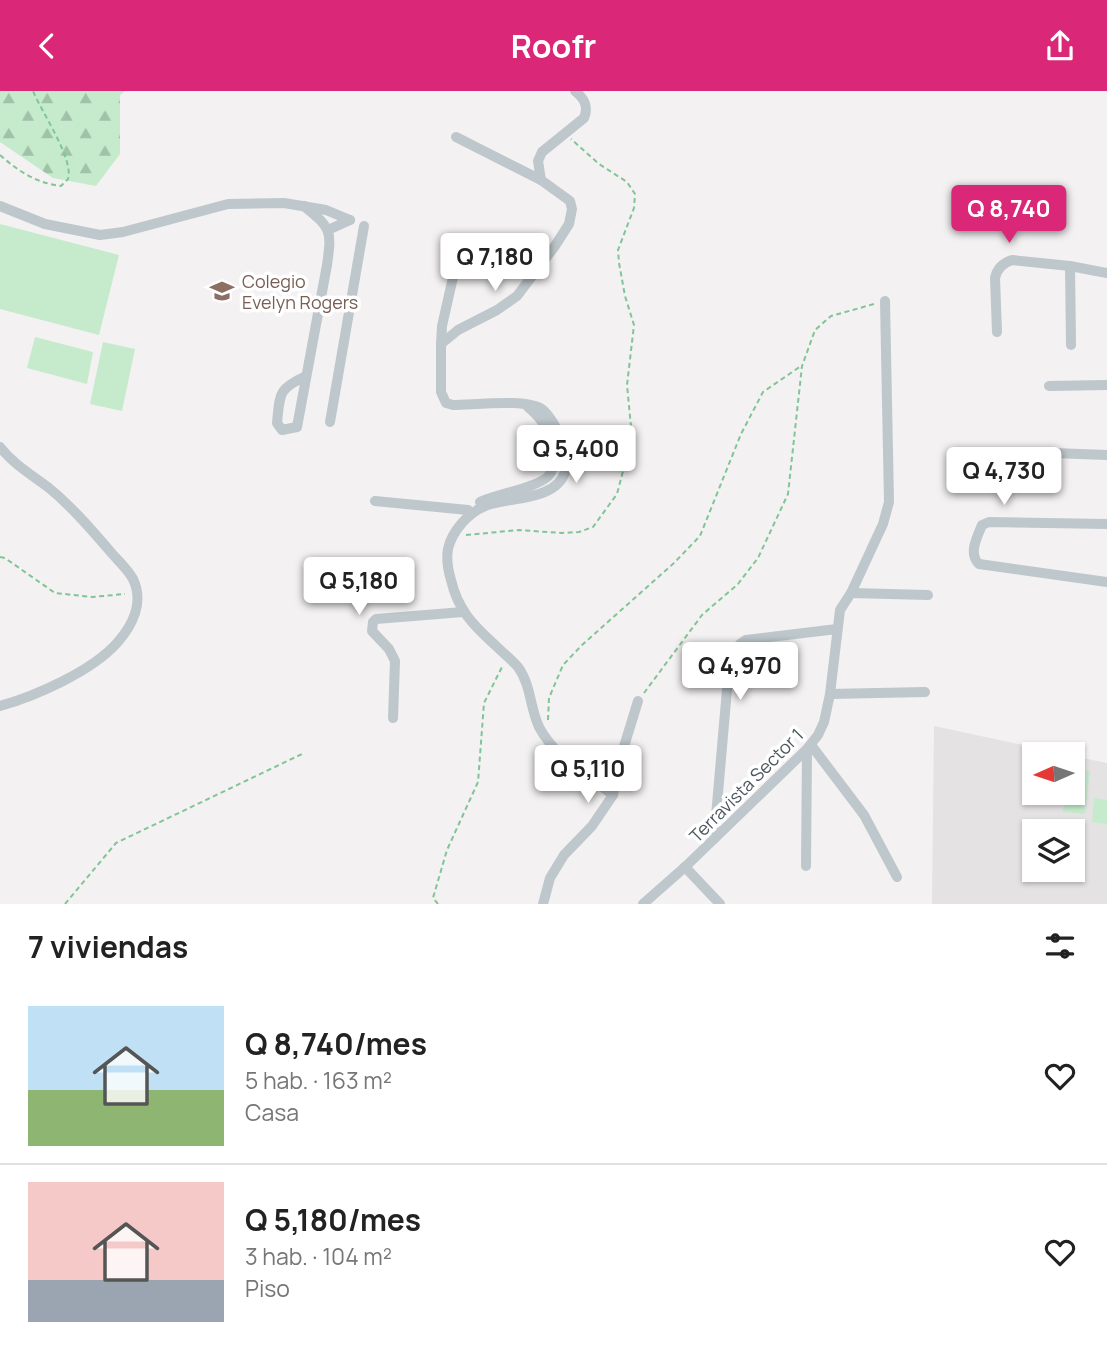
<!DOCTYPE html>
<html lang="es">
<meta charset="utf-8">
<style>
:root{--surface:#fff;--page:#f6f6f6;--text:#222;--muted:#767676;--line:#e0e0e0;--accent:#db2777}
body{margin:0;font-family:Manrope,sans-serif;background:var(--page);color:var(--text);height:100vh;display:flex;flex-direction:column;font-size:26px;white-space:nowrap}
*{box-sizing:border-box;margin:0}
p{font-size:23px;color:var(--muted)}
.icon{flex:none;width:38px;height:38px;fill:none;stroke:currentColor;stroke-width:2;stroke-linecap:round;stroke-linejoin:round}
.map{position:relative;height:813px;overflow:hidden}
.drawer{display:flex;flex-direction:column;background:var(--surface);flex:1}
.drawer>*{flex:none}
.needle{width:46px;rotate:267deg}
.tools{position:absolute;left:1022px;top:651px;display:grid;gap:14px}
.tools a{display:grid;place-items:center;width:63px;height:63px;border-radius:0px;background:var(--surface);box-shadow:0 2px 5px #0004;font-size:35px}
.price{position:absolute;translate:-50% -60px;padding:0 16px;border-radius:7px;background:#fff;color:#222;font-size:23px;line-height:46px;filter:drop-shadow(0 2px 4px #0008)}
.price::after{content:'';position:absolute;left:50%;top:42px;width:21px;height:16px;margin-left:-10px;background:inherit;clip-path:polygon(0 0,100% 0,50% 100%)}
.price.active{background:var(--accent);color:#fff}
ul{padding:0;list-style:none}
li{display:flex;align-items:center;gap:21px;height:175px;padding:0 28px}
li+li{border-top:2px solid var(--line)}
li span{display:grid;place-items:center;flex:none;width:196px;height:140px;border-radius:0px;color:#555}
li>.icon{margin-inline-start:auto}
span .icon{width:84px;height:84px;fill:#fffc;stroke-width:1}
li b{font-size:30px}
h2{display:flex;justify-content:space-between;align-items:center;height:84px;padding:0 28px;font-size:30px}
header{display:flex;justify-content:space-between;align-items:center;height:91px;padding:0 28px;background:var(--accent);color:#fff;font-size:32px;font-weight:700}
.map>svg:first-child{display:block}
.education{fill:#e4e2e3;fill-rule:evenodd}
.forest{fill:url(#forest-firs)}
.garden{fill:#c5ebcc}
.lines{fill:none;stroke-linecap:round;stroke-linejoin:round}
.path{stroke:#81c596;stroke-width:2;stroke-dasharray:5 3.5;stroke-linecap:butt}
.minor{stroke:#bec7cc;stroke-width:10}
.labels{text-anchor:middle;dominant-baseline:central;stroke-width:7;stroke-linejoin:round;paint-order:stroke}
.education-label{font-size:18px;fill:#785e54;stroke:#fff;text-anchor:start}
.street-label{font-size:18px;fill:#4b575c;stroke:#fff}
</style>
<header><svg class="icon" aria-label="back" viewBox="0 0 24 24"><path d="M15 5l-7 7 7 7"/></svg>Roofr<svg class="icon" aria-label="share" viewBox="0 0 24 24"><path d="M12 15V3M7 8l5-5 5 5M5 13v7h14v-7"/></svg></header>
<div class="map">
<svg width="1107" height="813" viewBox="0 0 1107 813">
<defs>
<pattern id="forest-firs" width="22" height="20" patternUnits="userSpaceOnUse" patternTransform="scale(1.75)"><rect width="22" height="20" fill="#c5ebcc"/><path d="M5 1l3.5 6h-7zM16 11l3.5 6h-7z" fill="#a2c1a9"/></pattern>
</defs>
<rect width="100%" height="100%" fill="#f3f1f1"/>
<path class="education" d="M934 635 1065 663H1034V702H1073V665L1107 672V813H932ZM1034 740H1073V779H1034Z"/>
<polygon class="forest" points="0,0 125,0 120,4 120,63 96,95 53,87 0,51"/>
<g class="garden">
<polygon points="0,133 119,164 99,244 0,218"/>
<polygon points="35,246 93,261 87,293 27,277"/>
<polygon points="103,251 135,258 122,320 90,313"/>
<polygon points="1073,678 1090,680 1085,723 1063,721 1065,702 1073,702"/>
<polygon points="1094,707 1107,709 1107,733 1092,731"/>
</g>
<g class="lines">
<g class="path">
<path d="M0 64C18 80 36 92 61 95L68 88C74 68 42 22 33 0"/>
<polyline points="466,444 519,439 561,442 579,441 593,436 617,403 632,346 627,294 634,234 625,205 619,172 618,159 634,117 635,103 627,91 599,73 571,48"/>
<polyline points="0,466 5,467 55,502 92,506 125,503"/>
<polyline points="644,602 702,524 738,493 758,467 788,403 802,275 815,239 831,225 874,213"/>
<polyline points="548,629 549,607 563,574 582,554 674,472 700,445 741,343 763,301 801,275"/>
<polyline points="65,813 116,752 302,663"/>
<polyline points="438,813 433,807 447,759 478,691 484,612 502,576"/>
</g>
<g class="minor">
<path d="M575 0C584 7 589 15 584 27L542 61 538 70 541 89 570 110 572 118 569 133 555 155 517 205 497 219 458 239 441 253V301L446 312 453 314C474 314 528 307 543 319 549 324 554 333 558 340 565 353 569 367 565 381 556 410 508 406 485 415 468 422 452 440 448 458 446 469 448 479 451 489 458 519 473 534 495 554 502 561 511 568 518 576 531 594 530 617 539 636 554 665 588 685 613 704"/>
<polyline points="456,46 541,89"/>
<polyline points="0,115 45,133 100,144 123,141 228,113 284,112 326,119 350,129"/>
<path d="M304 115C331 137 332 139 327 174L297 336 282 339 277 332C280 302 278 298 306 285"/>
<polyline points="328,139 350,129"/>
<polyline points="1070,175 1071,254"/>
<path d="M997 241 995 187C997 177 1003 172 1012 169L1070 175 1107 182"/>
<polyline points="441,253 442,235 456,173"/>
<polyline points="1049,295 1107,294"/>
<polyline points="330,331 364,135"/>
<path d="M0 356C13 373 32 384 49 397 71 415 90 437 109 459 116 468 127 477 133 488 144 511 133 534 117 552 92 580 36 605 0 615"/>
<polyline points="1053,362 1107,364"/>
<polyline points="375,410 468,419"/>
<path d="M480 411C496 403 542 396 550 383 554 377 555 368 554 362 553 342 542 328 528 316"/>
<path d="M1107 433 989 431 982 434C977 446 968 463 979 473L1107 491"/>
<polyline points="851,502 928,504"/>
<polyline points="830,603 925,601"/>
<polyline points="393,627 395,570 389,558 372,540 373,531 376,528 463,521"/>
<polyline points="811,654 864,724 897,786"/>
<polyline points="714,748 730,564 740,553 746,549 837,538"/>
<polyline points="806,775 807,658"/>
<polyline points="685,776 720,813"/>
<polyline points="543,813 550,787 564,764 592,735 613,704 618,675 638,610"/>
<polyline points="643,813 685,776 807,658 818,644 824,631 830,603 840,519 851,502 883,433 889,411 885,210"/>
</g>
</g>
<defs>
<g id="school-bare" transform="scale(1.89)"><path d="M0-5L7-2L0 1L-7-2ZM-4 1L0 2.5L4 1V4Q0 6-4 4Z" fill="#8d6e63" stroke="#fff" stroke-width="2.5" paint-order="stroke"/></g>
</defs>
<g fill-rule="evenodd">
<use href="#school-bare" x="222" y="200"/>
</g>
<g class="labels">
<g class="education-label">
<text x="242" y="190">Colegio<tspan x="242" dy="21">Evelyn Rogers</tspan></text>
</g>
<g class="street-label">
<text transform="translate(746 694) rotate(-45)">Terravista Sector 1</text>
</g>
</g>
</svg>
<div class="tools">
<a><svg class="needle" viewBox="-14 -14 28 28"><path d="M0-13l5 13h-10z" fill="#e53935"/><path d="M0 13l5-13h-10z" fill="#767676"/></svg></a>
<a><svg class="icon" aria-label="layers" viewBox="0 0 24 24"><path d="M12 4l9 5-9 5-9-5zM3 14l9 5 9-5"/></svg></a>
</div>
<b class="price active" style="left:1009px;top:154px">Q 8,740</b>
<b class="price" style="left:495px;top:202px">Q 7,180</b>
<b class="price" style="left:576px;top:394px">Q 5,400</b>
<b class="price" style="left:1004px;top:416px">Q 4,730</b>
<b class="price" style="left:359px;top:526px">Q 5,180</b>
<b class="price" style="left:740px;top:611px">Q 4,970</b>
<b class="price" style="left:588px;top:714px">Q 5,110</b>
</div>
<section class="drawer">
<h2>7 viviendas<svg class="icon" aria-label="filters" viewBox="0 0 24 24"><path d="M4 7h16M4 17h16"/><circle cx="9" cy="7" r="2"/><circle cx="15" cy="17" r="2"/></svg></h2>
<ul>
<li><span style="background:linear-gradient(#bfe0f5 60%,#8fb573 0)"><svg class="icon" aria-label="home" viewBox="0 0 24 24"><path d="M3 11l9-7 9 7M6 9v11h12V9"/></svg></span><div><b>Q 8,740/mes</b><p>5 hab. · 163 m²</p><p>Casa</p></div><svg class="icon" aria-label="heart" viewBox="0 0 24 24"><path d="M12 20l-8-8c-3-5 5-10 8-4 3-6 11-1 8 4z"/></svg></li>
<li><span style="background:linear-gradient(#f6c9c9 70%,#9aa5b1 0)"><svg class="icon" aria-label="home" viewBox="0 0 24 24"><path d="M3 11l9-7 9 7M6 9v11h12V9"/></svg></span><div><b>Q 5,180/mes</b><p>3 hab. · 104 m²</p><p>Piso</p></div><svg class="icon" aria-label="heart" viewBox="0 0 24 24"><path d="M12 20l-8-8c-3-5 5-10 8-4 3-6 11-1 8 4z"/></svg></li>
</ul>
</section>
